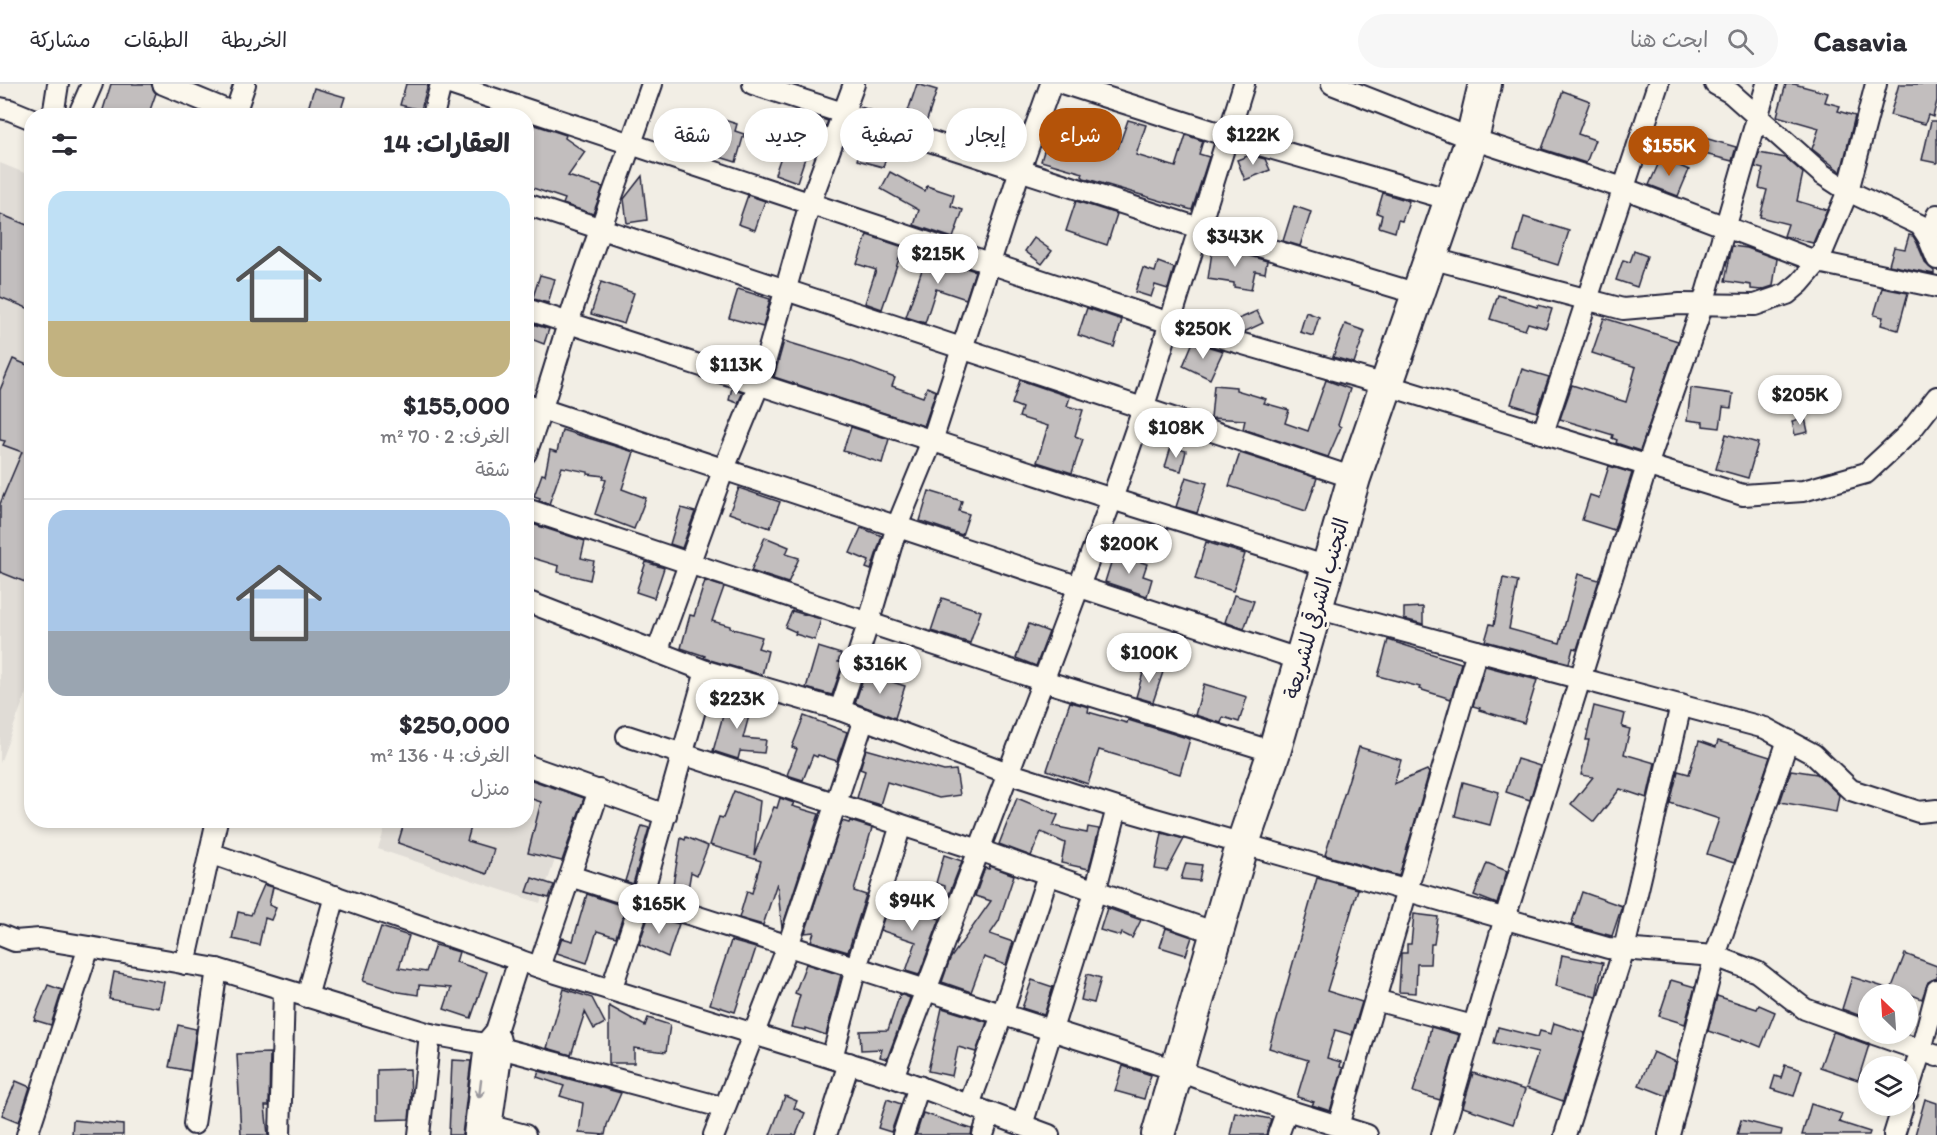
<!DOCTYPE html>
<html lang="ar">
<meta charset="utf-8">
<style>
:root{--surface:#fff;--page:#f7f7f7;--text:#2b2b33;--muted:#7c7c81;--line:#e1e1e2;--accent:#b45309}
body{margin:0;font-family:Itim,"Playpen Sans Arabic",sans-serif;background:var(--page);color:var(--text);direction:rtl;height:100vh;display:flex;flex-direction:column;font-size:22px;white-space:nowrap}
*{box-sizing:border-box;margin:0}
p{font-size:20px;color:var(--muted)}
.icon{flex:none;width:33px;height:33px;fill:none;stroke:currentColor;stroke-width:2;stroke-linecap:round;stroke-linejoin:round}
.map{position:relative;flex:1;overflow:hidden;direction:ltr}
.panel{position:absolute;left:24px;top:24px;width:510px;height:720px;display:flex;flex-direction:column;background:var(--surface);border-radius:24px;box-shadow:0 3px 9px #0003;direction:rtl}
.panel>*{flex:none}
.top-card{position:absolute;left:552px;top:24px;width:570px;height:54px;direction:rtl;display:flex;gap:12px}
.needle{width:39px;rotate:335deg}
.fabs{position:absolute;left:1858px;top:900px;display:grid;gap:12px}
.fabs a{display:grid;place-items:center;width:60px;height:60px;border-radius:50%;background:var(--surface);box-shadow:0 3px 9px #0003;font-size:30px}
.price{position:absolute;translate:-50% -51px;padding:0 14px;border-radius:21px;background:#fff;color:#222;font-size:20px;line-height:39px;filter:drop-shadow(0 2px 3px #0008)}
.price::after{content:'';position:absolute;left:50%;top:36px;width:18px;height:14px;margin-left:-9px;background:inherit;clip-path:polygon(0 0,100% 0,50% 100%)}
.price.on{background:var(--accent);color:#fff}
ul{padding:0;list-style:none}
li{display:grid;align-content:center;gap:12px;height:318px;padding:0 24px}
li+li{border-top:2px solid var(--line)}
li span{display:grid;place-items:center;height:186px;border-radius:18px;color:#555}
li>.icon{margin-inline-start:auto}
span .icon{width:108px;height:108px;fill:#fffc;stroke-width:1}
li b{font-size:26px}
h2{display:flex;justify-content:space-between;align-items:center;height:72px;padding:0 24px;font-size:26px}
.tag{padding:0 21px;border-radius:27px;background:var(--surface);box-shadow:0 3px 9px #0003;font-size:21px;line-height:54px}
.tag.on{background:var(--accent);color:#fff}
header{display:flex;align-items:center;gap:36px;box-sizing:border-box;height:84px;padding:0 30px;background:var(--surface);border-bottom:2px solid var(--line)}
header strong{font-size:28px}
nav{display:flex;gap:33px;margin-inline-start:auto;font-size:21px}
.search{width:420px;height:54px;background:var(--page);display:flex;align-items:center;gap:15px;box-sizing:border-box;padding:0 21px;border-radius:33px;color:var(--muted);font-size:22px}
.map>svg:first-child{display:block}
.built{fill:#e0dcd6}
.building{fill:#c2bebe;stroke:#22223b;stroke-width:1.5}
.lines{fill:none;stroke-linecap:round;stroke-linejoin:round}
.minor-casing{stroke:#22223b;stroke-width:24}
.primary-casing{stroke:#22223b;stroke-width:36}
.minor{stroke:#fbf7ec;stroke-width:20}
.primary{stroke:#fbf7ec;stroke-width:32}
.oneway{stroke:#99979c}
.labels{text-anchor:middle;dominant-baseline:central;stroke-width:5;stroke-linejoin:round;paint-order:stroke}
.street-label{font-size:21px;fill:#22223b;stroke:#fbf7ec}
</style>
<header>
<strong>Casavia</strong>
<div class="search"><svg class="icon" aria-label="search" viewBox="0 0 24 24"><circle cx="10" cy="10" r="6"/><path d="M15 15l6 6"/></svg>ابحث هنا</div>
<nav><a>الخريطة</a><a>الطبقات</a><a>مشاركة</a></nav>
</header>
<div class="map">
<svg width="1937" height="1051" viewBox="0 0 1937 1051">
<rect width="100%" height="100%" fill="#f2eee5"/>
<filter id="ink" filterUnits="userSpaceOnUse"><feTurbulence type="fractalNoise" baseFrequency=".0167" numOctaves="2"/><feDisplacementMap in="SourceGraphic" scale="12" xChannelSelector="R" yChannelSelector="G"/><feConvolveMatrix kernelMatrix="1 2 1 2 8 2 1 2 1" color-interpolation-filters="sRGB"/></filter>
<g filter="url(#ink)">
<g class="built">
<polygon points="0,79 32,92 31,596 0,679"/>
<polygon points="527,699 576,715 540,819 378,765 385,744 364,737 526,736"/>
</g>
<g class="building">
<polygon points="111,0 151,0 156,9 148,32 101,32"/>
<polygon points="406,0 428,0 421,26 400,21"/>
<polygon points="917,0 937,6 925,42 905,36"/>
<polygon points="1786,0 1794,0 1828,9 1825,18 1840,22 1838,27 1855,32 1841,88 1812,65 1819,44 1777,32"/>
<polygon points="1899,0 1937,0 1937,17 1933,33 1928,31 1925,40 1890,31"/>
<polygon points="314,4 345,13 339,32 306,32"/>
<polygon points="1563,7 1590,17 1578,50 1595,56 1586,79 1542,65"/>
<polygon points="816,33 828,37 817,65 809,62 797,98 775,90 787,55 806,61"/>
<polygon points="721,35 737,40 735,47 744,50 736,78 710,70"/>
<polygon points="1128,36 1146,41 1136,71 1176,83 1186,51 1203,57 1199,70 1209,73 1192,126 1084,94 1082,92 1083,89 1041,77 1051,44 1118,64"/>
<polygon points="1931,37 1937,37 1937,79 1922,76"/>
<polygon points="526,38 566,51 565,54 585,68 568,92 603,103 593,130 563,120 565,115 527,102 531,88 526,87"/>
<polygon points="865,50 891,57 883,83 857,76"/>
<polygon points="1701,53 1736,63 1732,77 1697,68"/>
<polygon points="1759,69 1786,74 1803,89 1797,117 1827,126 1813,159 1784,152 1788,140 1760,133 1767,106 1759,104 1763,85 1755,83"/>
<polygon points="1250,71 1265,75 1270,86 1245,96 1237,76"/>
<polygon points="1661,74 1689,86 1678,112 1649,101"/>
<polygon points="890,88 925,107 927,102 954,111 951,122 963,126 953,154 914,141 919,126 881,105"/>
<polygon points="642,92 647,136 627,139 624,115"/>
<polygon points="1383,109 1409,117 1402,137 1398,136 1395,148 1379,143 1382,131 1377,129"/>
<polygon points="748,111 765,117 755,146 738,140"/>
<polygon points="1076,117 1117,130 1107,161 1066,147"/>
<polygon points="1294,122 1311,128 1300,162 1283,157"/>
<polygon points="0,130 32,143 32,226 0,213"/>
<polygon points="1524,133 1569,147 1558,181 1514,167"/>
<polygon points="867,151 903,163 882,225 865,219 876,186 857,180"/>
<polygon points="1909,151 1913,152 1917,159 1926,180 1934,187 1934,190 1889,181 1894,163 1905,165"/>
<polygon points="1034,154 1052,167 1042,180 1025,167"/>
<polygon points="1213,161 1267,177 1265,189 1255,187 1251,206 1234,203 1234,199 1208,195"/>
<polygon points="1732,162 1747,164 1777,175 1773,202 1761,206 1751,205 1751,201 1725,197"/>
<polygon points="1634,167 1647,172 1637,203 1616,196 1623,176 1630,178"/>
<polygon points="927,171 975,187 966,215 936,205 925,239 906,233"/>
<polygon points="1158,178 1174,184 1168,205 1155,201 1151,213 1135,208 1143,184 1155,188"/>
<polygon points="540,191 555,195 548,219 534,215 533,213"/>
<polygon points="601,198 634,209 624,240 591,230"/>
<polygon points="1882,204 1908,209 1898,246 1881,241 1883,233 1874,231"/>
<polygon points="738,205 770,215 763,243 729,234"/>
<polygon points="1498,211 1537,223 1538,221 1552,225 1546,244 1528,239 1525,246 1490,235"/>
<polygon points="1087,224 1122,236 1114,263 1078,251"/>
<polygon points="1257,227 1263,239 1244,248 1238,246 1234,237"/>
<polygon points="1306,228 1319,233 1313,252 1300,248"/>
<polygon points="1604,234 1678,257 1640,367 1616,359 1617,356 1612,354 1613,351 1560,335 1572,301 1626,318 1636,283 1592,269"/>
<polygon points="526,238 549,245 544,260 526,253"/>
<polygon points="1345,240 1365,247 1354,279 1333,273"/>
<polygon points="784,257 850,277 895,294 892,302 923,313 927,303 936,307 924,342 774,293"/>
<polygon points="1193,258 1223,267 1210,295 1183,282"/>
<polygon points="13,275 32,283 32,482 25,498 0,488 0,420 22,368 3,361 5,357 0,356 0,306"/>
<polygon points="1522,285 1549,293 1537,328 1511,320"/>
<polygon points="1020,296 1070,313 1067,322 1083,326 1075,352 1083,355 1072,389 1037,378 1048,342 1019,333 1022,324 1012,320"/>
<polygon points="1326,296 1350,305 1338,341 1341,343 1328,373 1243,345 1245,336 1211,334 1214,301 1236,303 1236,306 1266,315 1264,319 1289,326 1285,339 1308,347"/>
<polygon points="732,304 743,308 738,319 729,316"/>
<polygon points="1691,304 1733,310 1731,324 1723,323 1720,344 1703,342 1703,338 1687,336"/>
<polygon points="1805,334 1808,348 1795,351 1792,337"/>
<polygon points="851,343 889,355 882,379 843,367"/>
<polygon points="562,346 634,368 622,405 646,414 634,445 595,430 606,396 603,395 604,392 588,390 588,388 562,383 549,420 539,417 540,414 534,412 542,390 545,391 550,366 557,368"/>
<polygon points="1726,350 1758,359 1748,394 1716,385"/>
<polygon points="1171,363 1186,367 1181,387 1165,383"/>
<polygon points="1240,369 1317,394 1306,427 1229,402"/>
<polygon points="1609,382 1632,389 1614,446 1582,436 1590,411 1599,414"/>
<polygon points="1186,393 1207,399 1197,429 1176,423"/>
<polygon points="739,404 780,418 770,444 729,429"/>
<polygon points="929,407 962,417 959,427 969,430 962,451 920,437"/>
<polygon points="681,424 695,428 682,464 670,460"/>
<polygon points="529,439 585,457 581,474 594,477 590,496 558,488 559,482 526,472 526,446"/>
<polygon points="861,444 882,452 871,486 866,484 869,477 850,469"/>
<polygon points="765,453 789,463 786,470 799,474 788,499 751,487"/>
<polygon points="1206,458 1245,470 1233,507 1195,495"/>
<polygon points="1114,469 1147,480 1143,492 1152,495 1147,512 1105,498"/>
<polygon points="646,478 664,484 654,514 636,508"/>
<polygon points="1578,490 1599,496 1577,565 1573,564 1569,579 1485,557 1490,540 1494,541 1503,494 1518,497 1509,545 1560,559"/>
<polygon points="705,497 724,503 712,537 730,542 730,544 762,553 758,564 768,567 762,591 710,576 704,574 705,572 681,564 690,531 694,532"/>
<polygon points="1234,511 1254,517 1244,545 1225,538"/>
<polygon points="942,514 981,527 970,559 931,547"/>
<polygon points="1423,523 1423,540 1404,535 1404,524"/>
<polygon points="792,527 821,535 815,556 795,550 796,548 785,543"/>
<polygon points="1029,540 1049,548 1036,582 1016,574"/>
<polygon points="1388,556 1461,579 1451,615 1419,605 1420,603 1378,592"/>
<polygon points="818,563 841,570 838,578 843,579 832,611 806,604"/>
<polygon points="1145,582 1163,588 1153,618 1136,613"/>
<polygon points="1485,582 1537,596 1524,639 1479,626 1480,624 1473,622"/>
<polygon points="865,589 905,602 895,634 855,619"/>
<polygon points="1204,600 1247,613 1239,638 1223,633 1221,639 1195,631"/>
<polygon points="729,610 753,617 743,654 766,656 764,669 740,667 738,675 713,667"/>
<polygon points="1070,618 1089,623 1088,628 1127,639 1128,636 1190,655 1180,690 1099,666 1088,700 1047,686"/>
<polygon points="1594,622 1625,630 1622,643 1630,645 1624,670 1655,679 1647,714 1620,705 1594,738 1571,720 1593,693 1581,691 1589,656 1586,656"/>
<polygon points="804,632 847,648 837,677 818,671 817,673 813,671 803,696 787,691 797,665 792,663"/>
<polygon points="1699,657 1716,663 1718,657 1770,673 1734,779 1707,770 1719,735 1670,719 1678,687 1689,690"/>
<polygon points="1359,663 1401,676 1394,700 1427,686 1429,689 1399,792 1325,771"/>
<polygon points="866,665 944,687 956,686 960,711 939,714 887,698 880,721 857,714 865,687 860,685"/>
<polygon points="1517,675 1540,682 1530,716 1506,708"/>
<polygon points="1791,686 1817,690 1839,711 1836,728 1780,718"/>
<polygon points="526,694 584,714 562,777 528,769 541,718 526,713"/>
<polygon points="1463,698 1499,708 1490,741 1455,732"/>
<polygon points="734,707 760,717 754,771 774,723 777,724 780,714 794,719 792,722 819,730 782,844 777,799 763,841 739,834 747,807 752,809 761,777 710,761 719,733 723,734"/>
<polygon points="1017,714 1058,731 1053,742 1087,749 1088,743 1099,745 1089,785 1061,779 1065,759 1041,748 1031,772 999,760"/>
<polygon points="405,736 473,736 467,757 494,765 487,790 398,759"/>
<polygon points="842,737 849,739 850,737 872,744 854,807 866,811 848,868 811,857 814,848 805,849"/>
<polygon points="642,742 649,744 633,800 625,797"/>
<polygon points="1162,749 1184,755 1167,787 1155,785"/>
<polygon points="686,753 708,762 697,791 691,788 686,817 671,812 681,754 685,756"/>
<polygon points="944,771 962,777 941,831 945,802 936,799"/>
<polygon points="1186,779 1202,781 1199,797 1181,795"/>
<polygon points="1487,779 1507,787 1497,820 1474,811"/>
<polygon points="990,782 1014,791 999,837 990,850 1013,858 1006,881 984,873 971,908 942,898 950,875 991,817 975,812 985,784 989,785"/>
<polygon points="532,794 554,801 549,814 527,808"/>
<polygon points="1317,794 1358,805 1327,907 1362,918 1352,951 1335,946 1327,974 1341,978 1340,983 1343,984 1330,1027 1312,1021 1314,1018 1297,1013 1308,976 1269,964"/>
<polygon points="264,801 273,803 269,821 276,824 271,836 265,834 259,861 232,855 238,828 251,831"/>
<polygon points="1582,808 1622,822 1612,852 1571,841"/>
<polygon points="587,810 626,823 616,853 597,847 587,879 557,869 562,854 573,857"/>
<polygon points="889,819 940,835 919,891 906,887 916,858 880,846"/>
<polygon points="1107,824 1141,836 1132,854 1122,849 1121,852 1100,846"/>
<polygon points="1414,830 1438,833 1434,860 1431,860 1430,880 1417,880 1416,909 1399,908 1401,871 1401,869 1407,869 1407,860 1411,860"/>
<polygon points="649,831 679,840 668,873 639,860"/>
<polygon points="381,843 409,852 399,884 426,888 435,861 459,868 456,878 487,888 471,934 444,925 451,904 419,901 418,911 399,908 363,897"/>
<polygon points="1166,844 1192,853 1186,871 1160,863"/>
<polygon points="731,857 756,864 735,928 710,920"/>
<polygon points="1905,870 1937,882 1937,894 1928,898 1922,915 1892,903"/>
<polygon points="1562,871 1603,879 1596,913 1556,902"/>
<polygon points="806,880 841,891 826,951 806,944 806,946 791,943 800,911 795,909"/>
<polygon points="114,888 164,898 159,924 109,915"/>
<polygon points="1087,890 1101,894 1094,919 1081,916"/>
<polygon points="1852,893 1896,907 1895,910 1869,910 1869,935 1842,925"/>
<polygon points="1032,896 1053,903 1044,931 1022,924"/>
<polygon points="1671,896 1695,903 1685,940 1659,932"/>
<polygon points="48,901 62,906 51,941 34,936"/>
<polygon points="564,905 592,914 605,939 594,945 585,928 571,971 547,964"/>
<polygon points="900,910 910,914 887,975 880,973 882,965 861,966 860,947 888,946"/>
<polygon points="1717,912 1757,925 1759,921 1775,928 1761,963 1742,955 1741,958 1708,947"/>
<polygon points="609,922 645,942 648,934 670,941 666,968 634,964 634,979 609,979"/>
<polygon points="942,924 987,938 976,968 958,963 952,992 928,987"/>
<polygon points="1554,939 1585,949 1563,1017 1526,1004 1538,969 1494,959 1498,943 1538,953 1540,947 1551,950"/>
<polygon points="178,941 196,945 190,987 169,983"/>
<polygon points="1431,943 1459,951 1440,1016 1413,1008 1429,957 1428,957"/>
<polygon points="1834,948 1869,961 1858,996 1820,983 1832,950"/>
<polygon points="1653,968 1676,978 1667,1012 1639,1001"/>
<polygon points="270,969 269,1022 265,1022 268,1051 241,1051 237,970"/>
<polygon points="452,976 471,977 462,1051 449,1051"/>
<polygon points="1785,981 1802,986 1794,1012 1771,1005 1775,992 1781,994"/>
<polygon points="1123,982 1151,991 1144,1015 1115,1007"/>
<polygon points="410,985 411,1016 409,1035 377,1036 377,986"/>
<polygon points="539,987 621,1009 607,1041 605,1051 579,1049 583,1019 560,1012 564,1002 537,993"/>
<polygon points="1473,989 1525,1006 1513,1040 1463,1023"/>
<polygon points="16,997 30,1003 19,1038 2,1031"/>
<polygon points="785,1012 797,1017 794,1024 805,1029 796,1051 770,1051"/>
<polygon points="887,1015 901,1020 891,1048 878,1044"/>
<polygon points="1925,1015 1937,1019 1937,1051 1915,1051"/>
<polygon points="1811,1020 1842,1030 1839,1038 1870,1048 1869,1051 1802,1051"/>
<polygon points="1235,1028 1271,1035 1266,1051 1230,1051"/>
<polygon points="923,1029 972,1045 971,1051 916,1051"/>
<polygon points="73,1036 123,1041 123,1051 72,1051"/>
<polygon points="1741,1036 1782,1046 1781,1051 1737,1051"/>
</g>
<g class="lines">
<g class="minor-casing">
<g id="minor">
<polyline points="163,0 241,32"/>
<polyline points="450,0 1170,239 1386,301 1743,411 1803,407 1866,389 1909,349 1937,313"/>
<polyline points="753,0 1199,144 1418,210"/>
<polyline points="1065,0 1228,52 1451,116"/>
<polyline points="1332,0 1472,55 1623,104 1818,178 1937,203"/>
<polyline points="1715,0 1731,9 1822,90 1848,107 1920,141 1928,153 1937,175"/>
<polyline points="0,24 10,26 32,35"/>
<polyline points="53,32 58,0"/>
<polyline points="78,32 92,0"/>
<polyline points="234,32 245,0"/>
<polyline points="433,32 441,0"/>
<polyline points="526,120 1354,394"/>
<polyline points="1928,153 1937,131"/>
<polyline points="1430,174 1623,225 1680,220 1755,221 1787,210 1800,199 1818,178 1848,107 1876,0"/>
<polyline points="526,225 1112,415 1328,483"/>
<polyline points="526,320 1301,576"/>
<polyline points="1543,349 1658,0"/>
<path d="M526 369C545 320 558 270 574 221 599 147 626 74 652 0"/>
<polyline points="526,425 1044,597 1274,668"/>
<polyline points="526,517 706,587 840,626 1008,689 1117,724 1608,864 1715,872 1757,888 1805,925 1869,948"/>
<polyline points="1316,524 1765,644 1813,670 1851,706 1919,728 1937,726"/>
<polyline points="657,568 723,387 759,300 810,119 854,0"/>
<polyline points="840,626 869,537 897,442 932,357 1020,86 1051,0"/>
<polyline points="627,652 979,766 1216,849"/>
<polyline points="526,681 666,731"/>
<polyline points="210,769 553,888 893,993 1049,1051"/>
<polyline points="570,792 599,706"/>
<polyline points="0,851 15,857 40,855 89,863"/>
<polyline points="185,880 217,736"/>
<polyline points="539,883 570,792 1176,986 1287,1026 1367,1051"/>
<polyline points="611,906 641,816 706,587"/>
<polyline points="307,913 335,812"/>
<polyline points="1375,916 1473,942"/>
<polyline points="1874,950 1937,972"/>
<polyline points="832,974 856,884 901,741"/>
<polyline points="893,993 1112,415 1143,325 1244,0"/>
<polyline points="1908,1007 1921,966 1937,906"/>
<polyline points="969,1021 1002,931 1048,791"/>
<polyline points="194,1040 217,885"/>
<polyline points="1022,1041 1095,808 1117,724"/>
<polyline points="491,1042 525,1051"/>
<polyline points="1338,1042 1477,567"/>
<polyline points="27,1051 89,863 217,885 430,950 485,960 725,1024"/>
<polyline points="280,1051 284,906"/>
<polyline points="419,1051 430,950"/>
<polyline points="474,1051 485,960 496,947 519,876"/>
<polyline points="490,1051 502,965 499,953"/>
<polyline points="714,1051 788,862 864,635"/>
<polyline points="826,1051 849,979"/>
<polyline points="903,1051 919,1002"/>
<polyline points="983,1051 990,1029"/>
<polyline points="1278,1051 1287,1026"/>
<polyline points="1442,1051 1505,834 1647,382 1703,220 1767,0"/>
<polyline points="1565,1051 1624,865 1681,621"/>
<polyline points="1669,1051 1715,872 1788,656"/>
<polyline points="1894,1051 1903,1022"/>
</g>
</g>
<g class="primary-casing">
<polyline id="primary" points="1158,1051 1243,759 1274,668 1354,394 1472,55 1485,0"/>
</g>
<use href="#minor" class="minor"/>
<use href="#primary" class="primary"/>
</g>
<defs><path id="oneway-shaft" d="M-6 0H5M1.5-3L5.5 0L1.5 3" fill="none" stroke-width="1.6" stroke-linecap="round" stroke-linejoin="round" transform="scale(1.5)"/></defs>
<use class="oneway" href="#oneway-shaft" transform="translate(480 1005) rotate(97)"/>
</g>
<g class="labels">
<g class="street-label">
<text transform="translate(1316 524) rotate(-74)">التجنب الشرقي للشريعة</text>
</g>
</g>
</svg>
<div class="fabs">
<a><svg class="needle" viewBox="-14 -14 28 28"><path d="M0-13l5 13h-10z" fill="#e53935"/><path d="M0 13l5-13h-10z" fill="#7c7c81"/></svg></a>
<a><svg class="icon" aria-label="layers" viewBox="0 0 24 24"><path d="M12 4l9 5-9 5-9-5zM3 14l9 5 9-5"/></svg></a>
</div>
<b class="price" style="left:1253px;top:82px">$122K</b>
<b class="price on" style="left:1669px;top:93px">$155K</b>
<b class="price" style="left:1235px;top:184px">$343K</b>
<b class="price" style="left:938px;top:201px">$215K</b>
<b class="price" style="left:1203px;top:276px">$250K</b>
<b class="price" style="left:736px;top:312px">$113K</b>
<b class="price" style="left:1800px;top:342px">$205K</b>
<b class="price" style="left:1176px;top:375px">$108K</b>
<b class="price" style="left:1129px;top:491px">$200K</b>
<b class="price" style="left:1149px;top:600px">$100K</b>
<b class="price" style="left:880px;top:611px">$316K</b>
<b class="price" style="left:737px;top:646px">$223K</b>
<b class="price" style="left:912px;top:848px">$94K</b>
<b class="price" style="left:659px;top:851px">$165K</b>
<div class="top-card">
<a class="tag on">شراء</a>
<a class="tag">إيجار</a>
<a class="tag">تصفية</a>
<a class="tag">جديد</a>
<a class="tag">شقة</a>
</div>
<section class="panel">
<h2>العقارات: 14<svg class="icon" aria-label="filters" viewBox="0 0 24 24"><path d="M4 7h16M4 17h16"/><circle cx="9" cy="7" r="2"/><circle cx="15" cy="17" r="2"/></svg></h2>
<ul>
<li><span style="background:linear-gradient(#bfe0f5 70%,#c2b280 0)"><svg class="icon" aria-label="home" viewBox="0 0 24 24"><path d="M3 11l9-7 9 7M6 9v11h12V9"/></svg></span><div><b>$155,000</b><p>الغرف: 2 · 70 m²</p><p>شقة</p></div></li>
<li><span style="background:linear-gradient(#a9c7e8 65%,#9aa5b1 0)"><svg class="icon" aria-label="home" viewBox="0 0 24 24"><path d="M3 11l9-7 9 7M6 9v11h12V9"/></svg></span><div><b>$250,000</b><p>الغرف: 4 · 136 m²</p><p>منزل</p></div></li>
</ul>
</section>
</div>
